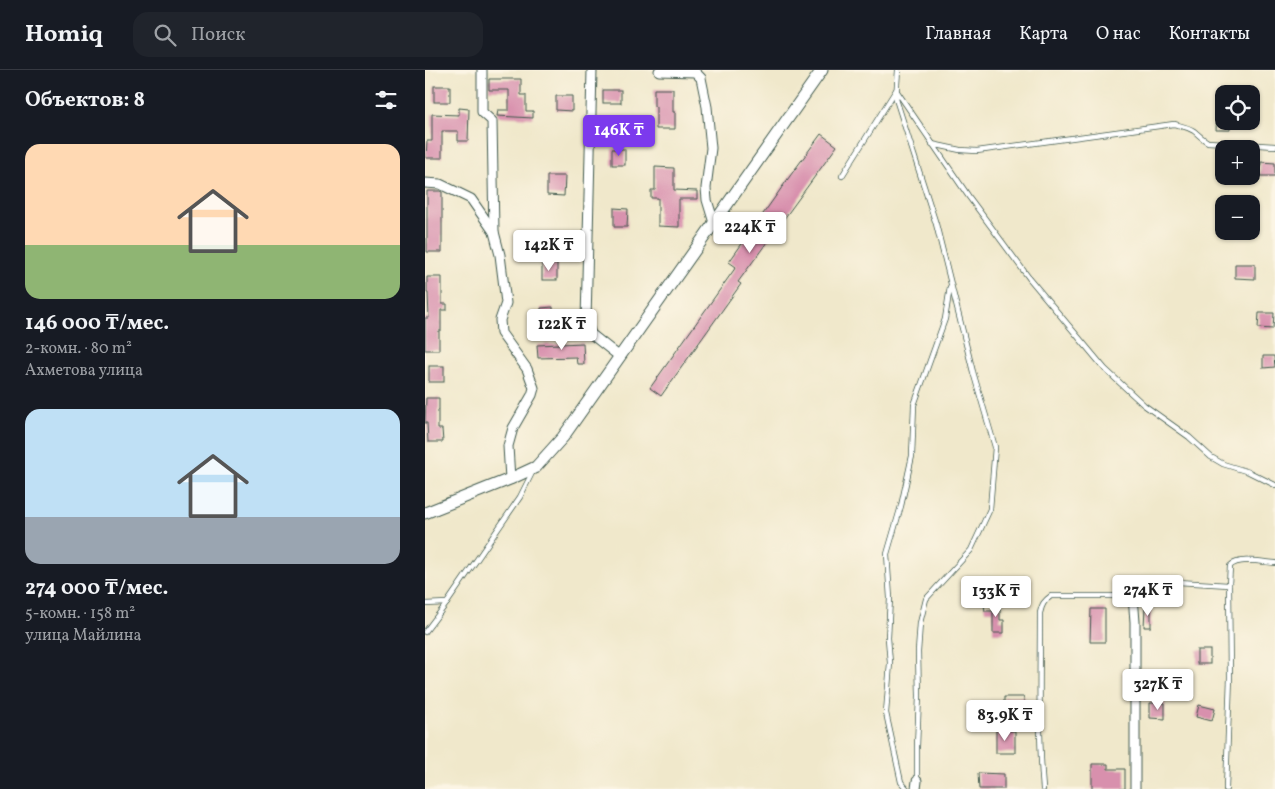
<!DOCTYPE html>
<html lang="ru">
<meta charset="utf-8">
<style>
:root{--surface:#171b24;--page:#20242c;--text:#f1f3f6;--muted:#9ea1a6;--line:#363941;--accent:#7c3aed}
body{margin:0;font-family:Vollkorn,serif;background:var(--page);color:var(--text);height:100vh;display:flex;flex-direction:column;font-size:19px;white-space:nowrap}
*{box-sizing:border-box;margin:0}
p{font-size:16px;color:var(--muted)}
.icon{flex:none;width:28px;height:28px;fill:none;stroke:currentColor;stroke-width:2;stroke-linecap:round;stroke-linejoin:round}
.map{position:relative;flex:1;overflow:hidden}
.details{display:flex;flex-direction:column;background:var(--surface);width:425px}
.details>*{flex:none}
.buttons{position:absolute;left:790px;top:15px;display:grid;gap:10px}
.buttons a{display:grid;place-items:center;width:45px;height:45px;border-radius:10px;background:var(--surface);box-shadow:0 1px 4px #0004;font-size:25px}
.price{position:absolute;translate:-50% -42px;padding:0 11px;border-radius:5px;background:#fff;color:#222;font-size:16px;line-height:32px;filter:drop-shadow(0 1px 2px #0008)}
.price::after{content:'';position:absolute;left:50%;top:30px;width:15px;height:11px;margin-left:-8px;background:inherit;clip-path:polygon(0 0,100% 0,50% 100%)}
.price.selected{background:var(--accent);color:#fff}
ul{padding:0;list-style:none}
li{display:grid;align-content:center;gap:10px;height:265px;padding:0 25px}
li span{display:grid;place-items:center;height:155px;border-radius:15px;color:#555}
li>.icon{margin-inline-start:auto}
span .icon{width:90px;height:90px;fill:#fffc;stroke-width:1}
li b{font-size:21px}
h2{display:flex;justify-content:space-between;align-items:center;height:60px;padding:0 25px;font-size:21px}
header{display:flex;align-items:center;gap:30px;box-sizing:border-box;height:70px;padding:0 25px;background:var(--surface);border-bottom:1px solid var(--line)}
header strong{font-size:24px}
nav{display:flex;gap:28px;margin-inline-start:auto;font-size:18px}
.search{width:350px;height:45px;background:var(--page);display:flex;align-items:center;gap:12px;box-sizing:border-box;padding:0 18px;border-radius:15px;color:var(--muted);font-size:19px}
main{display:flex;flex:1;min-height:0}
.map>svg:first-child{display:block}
.building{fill:#d890ad}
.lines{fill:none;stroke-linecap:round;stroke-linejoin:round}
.service-casing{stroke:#3e574b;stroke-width:6}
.minor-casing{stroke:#3e574b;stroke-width:11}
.tertiary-casing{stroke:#3e574b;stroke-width:13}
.service{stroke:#fff;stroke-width:4.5}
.minor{stroke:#fff;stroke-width:9}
.tertiary{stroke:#fff;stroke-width:11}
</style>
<header>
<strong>Homiq</strong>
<div class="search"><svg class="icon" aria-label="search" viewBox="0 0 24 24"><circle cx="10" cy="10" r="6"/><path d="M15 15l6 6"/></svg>Поиск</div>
<nav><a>Главная</a><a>Карта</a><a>О нас</a><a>Контакты</a></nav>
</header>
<main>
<section class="details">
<h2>Объектов: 8<svg class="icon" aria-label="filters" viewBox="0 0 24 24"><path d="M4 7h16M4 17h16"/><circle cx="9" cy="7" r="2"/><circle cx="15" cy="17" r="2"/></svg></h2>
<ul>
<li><span style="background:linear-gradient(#ffd9b3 65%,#8fb573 0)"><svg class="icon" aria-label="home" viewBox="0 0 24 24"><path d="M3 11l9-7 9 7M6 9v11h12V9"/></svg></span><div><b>146 000 ₸/мес.</b><p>2-комн. · 80 m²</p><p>Ахметова улица</p></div></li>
<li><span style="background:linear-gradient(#bfe0f5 70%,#9aa5b1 0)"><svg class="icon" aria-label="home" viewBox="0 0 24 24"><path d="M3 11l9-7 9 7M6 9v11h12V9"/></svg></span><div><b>274 000 ₸/мес.</b><p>5-комн. · 158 m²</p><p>улица Майлина</p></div></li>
</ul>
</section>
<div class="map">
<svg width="850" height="719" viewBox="0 0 850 719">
<rect width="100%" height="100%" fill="#fcf5e5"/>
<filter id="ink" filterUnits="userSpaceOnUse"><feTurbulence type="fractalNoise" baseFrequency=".02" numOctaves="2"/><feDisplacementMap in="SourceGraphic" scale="10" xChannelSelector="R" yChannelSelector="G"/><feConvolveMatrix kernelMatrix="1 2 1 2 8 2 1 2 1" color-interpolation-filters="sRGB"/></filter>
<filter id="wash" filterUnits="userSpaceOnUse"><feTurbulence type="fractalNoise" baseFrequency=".0096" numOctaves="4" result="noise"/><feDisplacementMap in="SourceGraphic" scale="20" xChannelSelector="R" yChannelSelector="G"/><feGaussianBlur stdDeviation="1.12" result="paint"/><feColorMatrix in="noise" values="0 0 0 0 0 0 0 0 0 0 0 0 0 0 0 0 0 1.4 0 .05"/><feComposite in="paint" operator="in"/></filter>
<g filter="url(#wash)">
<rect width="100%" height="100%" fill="#f0e8cb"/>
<g id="blocks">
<g class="building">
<polygon points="64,9 96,9 96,25 101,25 101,41 108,41 108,48 72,46 73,40 84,40 84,20 64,20"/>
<rect x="9" y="16" width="16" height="16"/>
<polygon points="229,19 248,19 248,42 250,42 250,59 231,59 231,37 229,36"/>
<rect x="178" y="20" width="18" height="13"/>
<polygon points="131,26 147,26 147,41 131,40"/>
<polygon points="34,38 44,39 43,71 33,71 33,61 17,61 17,88 1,88 2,71 7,71 7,44 34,45"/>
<polygon points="792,44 799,44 799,51 805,51 805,60 791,60"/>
<polygon points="396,64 412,76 313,212 316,214 236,326 225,318 311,197 304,192 365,106"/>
<rect x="187" y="79" width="13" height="16"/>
<polygon points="836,92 850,93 850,106 835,106"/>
<polygon points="230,97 249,98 249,120 272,121 272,129 254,129 254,157 233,156 233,128 226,128 226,120 230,120"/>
<polygon points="122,106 140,106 139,126 122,125"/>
<polygon points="2,121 15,121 17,122 17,182 2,182"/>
<polygon points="189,138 203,139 202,157 189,157"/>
<rect x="117" y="194" width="15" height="16"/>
<polygon points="810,194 830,194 830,209 810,208"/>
<polygon points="2,207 17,207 17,234 22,234 22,240 16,240 16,261 14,261 14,280 0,280 0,248 4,248 3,223 2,223"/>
<polygon points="128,237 128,250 116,250 116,238"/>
<polygon points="834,243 849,243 848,259 833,258"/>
<polygon points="158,273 159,294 152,294 151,287 113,288 112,275"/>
<polygon points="838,286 849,286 850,297 838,298"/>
<rect x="4" y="296" width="15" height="16"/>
<polygon points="1,328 14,328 14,340 13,340 13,359 17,359 18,372 3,372 2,353 0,353"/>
<polygon points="559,535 575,535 575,550 579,550 579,563 568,563 568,541 560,541"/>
<polygon points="720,537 726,538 726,557 719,557"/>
<polygon points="666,539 680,539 680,572 665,572"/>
<rect x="772" y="580" width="13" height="14"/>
<polygon points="579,627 599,627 599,637 579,636"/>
<polygon points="725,633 740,633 740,649 725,648"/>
<polygon points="774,635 790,639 787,651 771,647"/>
<polygon points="571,660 590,661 590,683 571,683"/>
<polygon points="667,694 683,694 683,699 700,699 700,719 667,719"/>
<polygon points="553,703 579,704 579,719 554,719"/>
</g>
</g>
</g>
<g filter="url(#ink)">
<use href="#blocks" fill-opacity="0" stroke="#3e574b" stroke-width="1"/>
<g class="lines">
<g class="service-casing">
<g id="service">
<polyline points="473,0 471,29 511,154 548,302 570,377 565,439 546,480 501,529 495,553 493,582 494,626 492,677 492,711"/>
<path d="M507 74 535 80 552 81 749 54C756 56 763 57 769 61 774 65 777 69 783 72L850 76"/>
<polyline points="417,106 471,20 544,127 604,208 680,299 719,335 764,367 786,387 798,394 824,402 850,415"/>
<polyline points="0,534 22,533"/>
<polyline points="0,562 22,533 95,427 108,401"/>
<polyline points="482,719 476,712 461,643 465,593 463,568 465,528 462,484 476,436 487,386 489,335 520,249 525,217"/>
<path d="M618 719C613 660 615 602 615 543 617 534 619 531 626 526H708C709 518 710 513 718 510L804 515"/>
<path d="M801 719 805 607 804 515 805 496C814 487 837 492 850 493"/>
</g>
</g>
<g class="minor-casing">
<g id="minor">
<polyline points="57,0 57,42 67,51 69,162 75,185 81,233 75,250 76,263 102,299 109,318 107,325 88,358 83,376 85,409"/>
<polyline points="167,0 161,251 166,264 195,287"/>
<polyline points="234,1 270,2 276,8 282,37 286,78 281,118 282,130 289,153"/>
<polyline points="0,113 15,114 46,129 69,162"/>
<polyline points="708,526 710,552 710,719"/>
<polyline points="491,719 492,711"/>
</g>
</g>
<g class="tertiary-casing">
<polyline id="tertiary" points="0,443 85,409 111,397 138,367 397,0"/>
</g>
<use href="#service" class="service"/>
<use href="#minor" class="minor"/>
<use href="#tertiary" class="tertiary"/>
</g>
</g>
</svg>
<div class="buttons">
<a><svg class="icon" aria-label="locate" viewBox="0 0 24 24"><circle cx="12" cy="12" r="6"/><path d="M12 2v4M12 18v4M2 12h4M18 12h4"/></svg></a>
<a>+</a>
<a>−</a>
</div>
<b class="price selected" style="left:194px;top:87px">146K ₸</b>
<b class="price" style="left:325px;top:184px">224K ₸</b>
<b class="price" style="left:124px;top:202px">142K ₸</b>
<b class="price" style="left:137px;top:281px">122K ₸</b>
<b class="price" style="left:723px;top:547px">274K ₸</b>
<b class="price" style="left:571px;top:548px">133K ₸</b>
<b class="price" style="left:733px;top:641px">327K ₸</b>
<b class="price" style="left:580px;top:672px">83.9K ₸</b>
</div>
</main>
